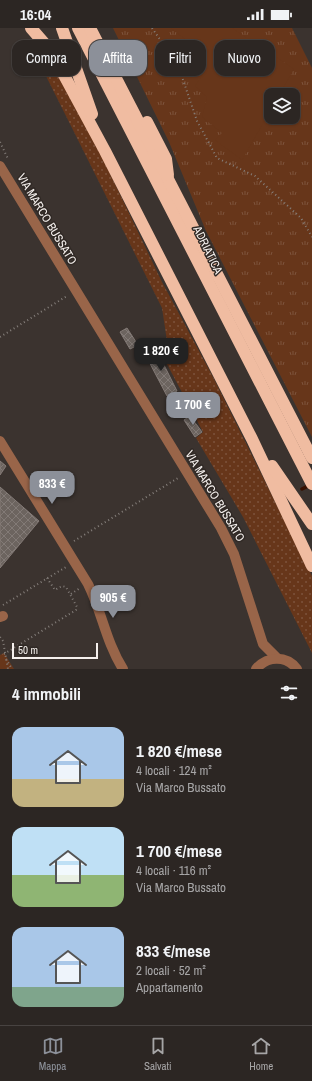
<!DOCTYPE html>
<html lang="it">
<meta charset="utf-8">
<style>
:root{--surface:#2c2623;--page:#342e2b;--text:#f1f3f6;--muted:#a6a5a6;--line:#484341;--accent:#8c9099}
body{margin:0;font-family:"Archivo Narrow",sans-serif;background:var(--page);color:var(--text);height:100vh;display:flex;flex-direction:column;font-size:15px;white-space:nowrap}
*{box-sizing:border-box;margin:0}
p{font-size:13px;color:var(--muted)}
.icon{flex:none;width:22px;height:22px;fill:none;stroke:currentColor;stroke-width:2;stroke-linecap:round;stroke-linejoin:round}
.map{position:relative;height:641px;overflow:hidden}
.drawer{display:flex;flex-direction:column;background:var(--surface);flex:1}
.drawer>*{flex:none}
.banner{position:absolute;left:12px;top:12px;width:288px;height:36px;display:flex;gap:8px}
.controls{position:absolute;left:264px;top:60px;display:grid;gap:8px}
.controls a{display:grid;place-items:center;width:36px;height:36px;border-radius:8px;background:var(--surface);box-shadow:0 1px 3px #0004,0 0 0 1px var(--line);font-size:20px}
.scale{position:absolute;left:12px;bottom:10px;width:86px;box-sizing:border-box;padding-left:4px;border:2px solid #f5f0ed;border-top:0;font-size:11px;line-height:14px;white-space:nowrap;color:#f5f0ed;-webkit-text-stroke:3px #302925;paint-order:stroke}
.price{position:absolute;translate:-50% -34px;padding:0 9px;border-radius:8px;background:var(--accent);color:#fff;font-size:13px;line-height:26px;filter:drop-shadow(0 1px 2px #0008)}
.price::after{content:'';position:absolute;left:50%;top:24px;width:12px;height:9px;margin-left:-6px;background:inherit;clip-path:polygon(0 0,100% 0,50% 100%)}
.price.selected{background:#222;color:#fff}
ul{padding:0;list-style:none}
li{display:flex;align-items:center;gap:12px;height:100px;padding:0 12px}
li span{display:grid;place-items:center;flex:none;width:112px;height:80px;border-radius:12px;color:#555}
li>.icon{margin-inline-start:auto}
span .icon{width:48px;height:48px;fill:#fffc;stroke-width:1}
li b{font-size:17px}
h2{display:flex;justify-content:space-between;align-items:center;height:48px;padding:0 12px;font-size:17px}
.chip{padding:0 14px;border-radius:12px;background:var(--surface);box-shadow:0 1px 3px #0004,0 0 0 1px var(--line);font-size:14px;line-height:36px}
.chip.selected{background:var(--accent);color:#fff}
.status{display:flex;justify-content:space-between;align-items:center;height:28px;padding:0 20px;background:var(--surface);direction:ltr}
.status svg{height:11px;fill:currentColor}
.tabs{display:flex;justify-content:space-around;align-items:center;height:56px;border-top:1px solid var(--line);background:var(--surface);font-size:11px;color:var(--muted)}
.tabs a{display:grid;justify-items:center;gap:2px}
.tabs .selected{color:var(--accent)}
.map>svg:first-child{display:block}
.grass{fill:url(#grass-dots)}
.park{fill:url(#park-tufts);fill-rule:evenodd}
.garden{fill:#67361a}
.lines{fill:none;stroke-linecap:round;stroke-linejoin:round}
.stream{stroke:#361000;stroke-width:3.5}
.building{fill:url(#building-cross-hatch);stroke:#847b77}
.path{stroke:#857f7b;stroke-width:2;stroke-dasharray:1 3;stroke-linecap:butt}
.minor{stroke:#996549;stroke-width:10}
.highway{stroke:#f0bca1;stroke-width:12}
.labels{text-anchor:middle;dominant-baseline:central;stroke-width:3;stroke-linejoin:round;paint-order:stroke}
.street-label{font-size:12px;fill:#f5f0ed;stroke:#302925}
</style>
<div class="status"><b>16:04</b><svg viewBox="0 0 49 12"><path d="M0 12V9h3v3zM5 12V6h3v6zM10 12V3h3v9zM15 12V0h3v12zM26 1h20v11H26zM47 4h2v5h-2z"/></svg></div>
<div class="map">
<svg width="312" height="641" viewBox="0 0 312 641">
<defs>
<pattern id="grass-dots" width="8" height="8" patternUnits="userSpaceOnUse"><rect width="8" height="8" fill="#67361a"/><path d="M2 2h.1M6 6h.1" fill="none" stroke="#7d533c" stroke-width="1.8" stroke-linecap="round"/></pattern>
<pattern id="park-tufts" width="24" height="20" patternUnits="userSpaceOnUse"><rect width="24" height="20" fill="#67361a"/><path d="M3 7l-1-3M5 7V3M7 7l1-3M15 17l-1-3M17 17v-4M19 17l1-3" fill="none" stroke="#7d533c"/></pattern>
<pattern id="building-cross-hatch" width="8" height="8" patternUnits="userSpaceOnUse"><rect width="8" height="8" fill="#6c645f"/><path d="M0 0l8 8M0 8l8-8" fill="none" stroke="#827a76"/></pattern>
</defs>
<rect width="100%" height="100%" fill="#3b332f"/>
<polygon class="grass" points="34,24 56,39 82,87 162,254 213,349 312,548 312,625 243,489 196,410 203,404 159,321 167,313 162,280"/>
<g class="park">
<path d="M113 0H292L312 40V409L206 203 169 114ZM271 67H293V89H271Z"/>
<polygon points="4,625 14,641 0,641 0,627"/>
</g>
<polygon class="garden" points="171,0 232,0 294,41 279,67 271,67 271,81 242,132 215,112 222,105 202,89 207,69 195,58 203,46 186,30 192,17"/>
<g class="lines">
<polyline class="stream" points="302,461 310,457"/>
</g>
<g class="building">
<polygon points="127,300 138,317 130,321 120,304"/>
<polygon points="156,321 177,363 167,368 145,326"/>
<polygon points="190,388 202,404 195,409 184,392"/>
<polygon points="0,433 6,438 0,447"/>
<polygon points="0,459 39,493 0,540"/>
</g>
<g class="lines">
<g class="path">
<polyline points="152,0 178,37 197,93 217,130 255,148 301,190 312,209"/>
<polyline points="0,114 8,131"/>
<polyline points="0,309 67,268"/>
<polyline points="74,513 178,450"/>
<polyline points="71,566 80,560"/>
<polyline points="3,577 66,539"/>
<polyline points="0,609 3,613 8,641"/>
<polyline points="4,626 76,582 77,579 66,559 62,558 55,562 47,550"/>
<polyline points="6,631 12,641"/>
</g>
<g class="minor">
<polyline points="0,138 221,500 234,526 263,616 277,630"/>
<path d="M0 413 88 556C102 584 106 614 123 641"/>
<polyline points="0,589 3,588"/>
<path d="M256 641C267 628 286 627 297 641"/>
</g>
<g class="highway">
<polyline points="31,0 51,23 105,123 252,411 312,538"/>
<polyline points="62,0 92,86"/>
<polyline points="78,0 312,456"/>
<polyline points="90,0 312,430"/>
<polyline points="147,94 166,131 168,147"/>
<polyline points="272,438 312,496"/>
</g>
</g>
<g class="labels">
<g class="street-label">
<text transform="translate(47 191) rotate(59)">VIA MARCO BUSSATO</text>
<text transform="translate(208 222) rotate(64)">ADRIATICA</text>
<text transform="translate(215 468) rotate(59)">VIA MARCO BUSSATO</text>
</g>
</g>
</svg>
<div class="controls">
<a><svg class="icon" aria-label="layers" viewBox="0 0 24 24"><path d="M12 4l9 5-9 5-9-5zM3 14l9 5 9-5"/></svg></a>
</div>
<div class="scale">50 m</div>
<b class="price selected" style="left:161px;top:344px">1 820 €</b>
<b class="price" style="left:193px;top:398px">1 700 €</b>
<b class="price" style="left:52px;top:477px">833 €</b>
<b class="price" style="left:113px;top:591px">905 €</b>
<div class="banner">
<a class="chip">Compra</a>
<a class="chip selected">Affitta</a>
<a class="chip">Filtri</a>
<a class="chip">Nuovo</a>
</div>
</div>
<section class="drawer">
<h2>4 immobili<svg class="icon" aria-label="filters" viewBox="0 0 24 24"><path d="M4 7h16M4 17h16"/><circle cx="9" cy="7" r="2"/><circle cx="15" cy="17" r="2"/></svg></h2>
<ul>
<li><span style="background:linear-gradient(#a9c7e8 65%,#c2b280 0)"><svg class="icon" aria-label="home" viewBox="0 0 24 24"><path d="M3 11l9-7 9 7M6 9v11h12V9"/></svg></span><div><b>1 820 €/mese</b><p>4 locali · 124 m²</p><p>Via Marco Bussato</p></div></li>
<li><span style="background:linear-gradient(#bfe0f5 60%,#8fb573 0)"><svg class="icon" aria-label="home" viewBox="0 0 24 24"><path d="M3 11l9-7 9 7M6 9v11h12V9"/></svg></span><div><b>1 700 €/mese</b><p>4 locali · 116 m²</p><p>Via Marco Bussato</p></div></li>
<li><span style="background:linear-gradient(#a9c7e8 75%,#7fa58c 0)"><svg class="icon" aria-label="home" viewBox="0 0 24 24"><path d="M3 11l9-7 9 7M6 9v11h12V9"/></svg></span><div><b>833 €/mese</b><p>2 locali · 52 m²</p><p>Appartamento</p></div></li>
</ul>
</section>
<nav class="tabs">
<a class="selected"><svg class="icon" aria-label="map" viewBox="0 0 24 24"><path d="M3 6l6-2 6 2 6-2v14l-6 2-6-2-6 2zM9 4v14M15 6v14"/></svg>Mappa</a>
<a><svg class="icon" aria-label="saved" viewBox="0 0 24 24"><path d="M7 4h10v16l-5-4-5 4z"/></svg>Salvati</a>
<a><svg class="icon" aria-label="home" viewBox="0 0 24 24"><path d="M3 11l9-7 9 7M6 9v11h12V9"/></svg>Home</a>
</nav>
